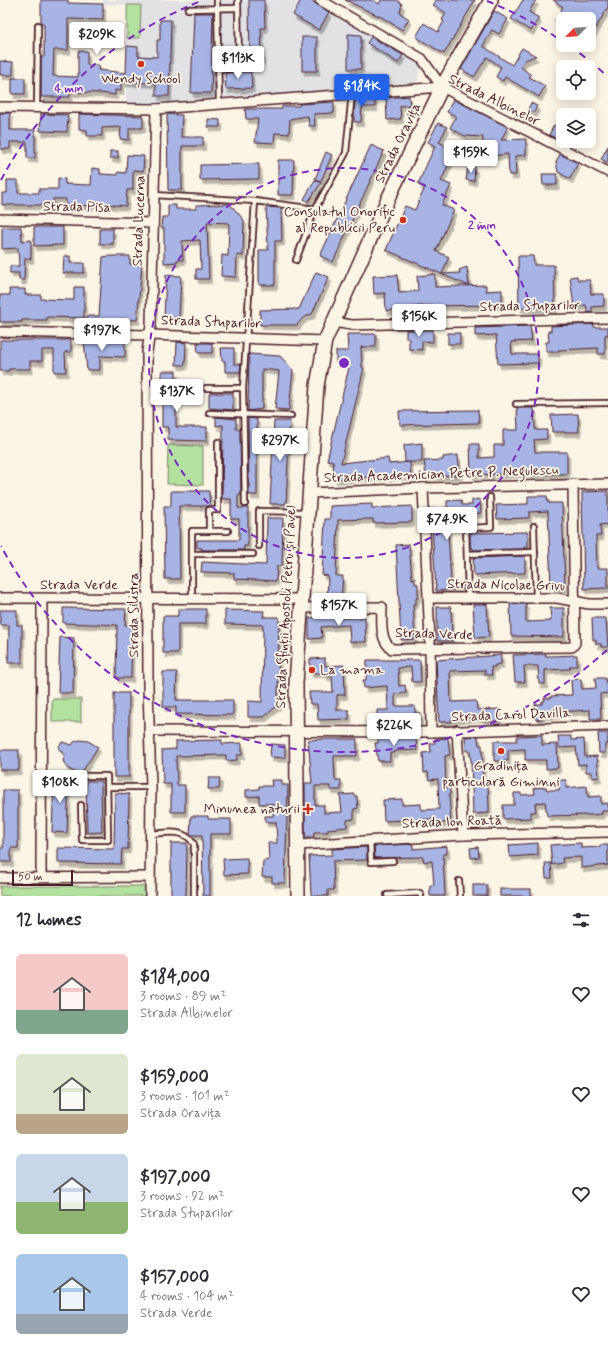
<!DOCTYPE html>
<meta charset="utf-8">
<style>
:root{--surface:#fff;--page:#f2f2f3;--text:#2b2b33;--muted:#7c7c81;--accent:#2563eb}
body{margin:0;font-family:Mynerve,sans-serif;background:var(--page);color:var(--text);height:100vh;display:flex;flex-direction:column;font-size:15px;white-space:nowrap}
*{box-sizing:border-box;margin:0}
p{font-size:13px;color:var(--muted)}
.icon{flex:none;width:22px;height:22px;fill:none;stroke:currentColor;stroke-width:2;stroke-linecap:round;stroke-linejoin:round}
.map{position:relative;height:896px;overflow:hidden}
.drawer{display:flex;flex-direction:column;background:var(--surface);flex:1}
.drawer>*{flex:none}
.needle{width:26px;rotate:246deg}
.fabs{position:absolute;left:556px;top:12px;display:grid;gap:8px}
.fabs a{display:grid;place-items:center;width:40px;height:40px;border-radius:6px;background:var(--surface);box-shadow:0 2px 10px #0003;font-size:20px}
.scale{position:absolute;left:12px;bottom:10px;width:61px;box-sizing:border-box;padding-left:4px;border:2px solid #4a1f2b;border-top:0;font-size:11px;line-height:14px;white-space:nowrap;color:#4a1f2b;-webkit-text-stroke:3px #fcf5e5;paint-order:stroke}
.price{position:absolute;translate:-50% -34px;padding:0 9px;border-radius:4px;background:#fff;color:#222;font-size:13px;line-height:26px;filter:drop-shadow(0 1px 2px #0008)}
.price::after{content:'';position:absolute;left:50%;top:24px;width:12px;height:9px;margin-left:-6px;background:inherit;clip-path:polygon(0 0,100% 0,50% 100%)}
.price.selected{background:var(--accent);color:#fff}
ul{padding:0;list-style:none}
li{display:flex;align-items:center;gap:12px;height:100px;padding:0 16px}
li span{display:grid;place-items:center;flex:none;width:112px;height:80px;border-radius:6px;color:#555}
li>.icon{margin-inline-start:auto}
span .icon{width:48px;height:48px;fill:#fffc;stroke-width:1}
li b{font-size:17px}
h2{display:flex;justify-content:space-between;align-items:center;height:48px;padding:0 16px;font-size:17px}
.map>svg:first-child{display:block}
.built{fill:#e2e2e5}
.green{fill:#b2e1a0;stroke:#7e8066}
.building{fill:#a7b4e4;stroke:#4a1f2b;filter:url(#shadow)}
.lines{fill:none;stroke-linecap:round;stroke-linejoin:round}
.service-casing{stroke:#4a1f2b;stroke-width:8}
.minor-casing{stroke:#4a1f2b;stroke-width:12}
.secondary-casing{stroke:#4a1f2b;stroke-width:16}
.service{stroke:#fcf5e5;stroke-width:4.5}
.minor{stroke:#fcf5e5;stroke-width:9}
.secondary{stroke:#fcf5e5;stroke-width:13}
.ring{fill:none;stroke:#7b2cbf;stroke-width:2;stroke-dasharray:7 5}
.poi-dot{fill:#c8321e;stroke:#fcf5e5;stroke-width:1.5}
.labels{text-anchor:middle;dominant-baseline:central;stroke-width:3.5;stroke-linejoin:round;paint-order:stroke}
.poi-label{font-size:14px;fill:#4a1f2b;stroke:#fcf5e5}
.street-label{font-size:14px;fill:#4a1f2b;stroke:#fcf5e5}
.centre{fill:#7b2cbf;stroke:#fcf5e5;stroke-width:2}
.ring-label{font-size:12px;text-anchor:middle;font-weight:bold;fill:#7b2cbf;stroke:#fcf5e5;stroke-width:3.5;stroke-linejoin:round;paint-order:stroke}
</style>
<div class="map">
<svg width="608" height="896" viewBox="0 0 608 896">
<defs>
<filter id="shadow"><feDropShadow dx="2.5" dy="4.5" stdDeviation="0" flood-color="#0004"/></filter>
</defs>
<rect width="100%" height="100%" fill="#fcf5e5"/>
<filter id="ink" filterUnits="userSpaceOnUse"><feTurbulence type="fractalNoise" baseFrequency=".025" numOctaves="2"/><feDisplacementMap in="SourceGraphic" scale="8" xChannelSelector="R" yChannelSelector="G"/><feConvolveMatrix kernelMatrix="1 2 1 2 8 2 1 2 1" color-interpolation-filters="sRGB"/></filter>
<g filter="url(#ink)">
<polygon class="built" points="103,0 309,0 421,62 417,83 155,103 126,103 127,5 103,4"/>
<g class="green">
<polygon points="127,5 141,5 140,38 127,38"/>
<polygon points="168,445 203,446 203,485 167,484"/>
<rect x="52" y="699" width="29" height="23"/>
<rect x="0" y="886" width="145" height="10"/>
</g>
<g class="building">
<polygon points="41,0 68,0 68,3 103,4 103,20 68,19 68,50 54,50 53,76 78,77 78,51 87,51 87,65 99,65 98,70 126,73 127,46 138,47 138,56 157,57 157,40 160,40 160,20 171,20 169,96 156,96 156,83 121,82 121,91 115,90 115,95 100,93 70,92 70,97 41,97 41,57 44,57 44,25 41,23"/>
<polygon points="249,0 264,0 265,28 261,28 262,60 250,61"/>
<polygon points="301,0 310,0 329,12 319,30 293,15"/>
<polygon points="345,0 374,0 379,4 381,0 397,0 402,4 400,13 409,19 402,30 383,18"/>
<polygon points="436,0 475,0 444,54 416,37 424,23 438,32 444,21 442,20 446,13 433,5"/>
<polygon points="523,0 536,0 529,12 539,18 531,31 511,19"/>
<polygon points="553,0 608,0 608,7 589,40 589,19 563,19 563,25 555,21 563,7"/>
<polygon points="494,11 508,19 499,34 492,30 483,46 512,65 522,48 536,56 525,60 521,67 531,75 529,77 545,86 539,97 505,77 503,81 496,77 501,67 487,57 474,77 461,69"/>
<polygon points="194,13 213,13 211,93 191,93"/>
<polygon points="348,34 361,35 361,69 348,69"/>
<rect x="302" y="37" width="15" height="34"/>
<polygon points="371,37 403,55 398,63 367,43"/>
<polygon points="0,61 13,62 13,75 0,75"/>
<polygon points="251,72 252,88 226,89 225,73"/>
<rect x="12" y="78" width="13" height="16"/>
<polygon points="409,96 410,105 400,106 401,119 387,120 386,98"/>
<polygon points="375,98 375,107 362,107 361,122 354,122 355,100"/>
<polygon points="453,99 508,127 501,140 526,139 526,155 515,156 516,175 509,175 508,154 492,156 482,153 483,137 465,136 450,128 456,116 447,112"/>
<polygon points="334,102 334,113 314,114 315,126 309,126 308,116 290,119 289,134 275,133 274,143 255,142 258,119 246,119 245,109 282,109 282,106 299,106 299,104"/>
<polygon points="531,103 537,106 534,113 528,109"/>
<polygon points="0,113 10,113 10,130 35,130 35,158 27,158 27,142 10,142 10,149 0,149"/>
<polygon points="41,114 68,115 67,132 40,131"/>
<polygon points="79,114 143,116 143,128 129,128 129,140 120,139 121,127 102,128 102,136 87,136 87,130 79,129"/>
<polygon points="167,114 182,115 181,137 203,137 203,146 182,146 182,190 168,190"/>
<polygon points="208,119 220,120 220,127 208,127"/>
<polygon points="438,123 447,127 439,142 455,151 441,181 451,185 442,205 454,210 436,251 449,257 442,274 460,273 459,270 467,267 469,286 386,250 405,206 415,210 425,187 418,184 435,146 428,142"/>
<polygon points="554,125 563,129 563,142 549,135"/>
<polygon points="371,145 384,151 333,262 320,256"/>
<polygon points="608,146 608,163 601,159"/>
<rect x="110" y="151" width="8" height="7"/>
<polygon points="326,152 332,155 321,181 315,179"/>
<polygon points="560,154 578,163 570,179 558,172 556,162"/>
<polygon points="127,155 144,156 143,171 133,170 133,190 127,190 126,206 90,203 90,206 77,205 77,208 66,207 66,199 53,199 53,205 2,205 2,193 7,193 7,180 18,180 18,193 39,193 39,189 58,189 58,178 65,179 65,184 91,185 92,168 100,169 100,174 118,175 118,172 126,173"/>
<polygon points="278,160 294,160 293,195 278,195"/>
<polygon points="259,164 259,179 200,180 200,165"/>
<polygon points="468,166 475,167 474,181 466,180"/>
<polygon points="542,174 557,174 557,185 543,185"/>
<polygon points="315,180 321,183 308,202 304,199"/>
<polygon points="230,204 244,220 243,256 237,255 236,277 221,276 222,255 228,256 229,223 207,222 209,279 196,279 196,269 201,269 200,240 182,241 183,260 177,260 177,262 164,263 164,228 161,228 162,217 168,217 168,205 176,205 176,209 196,209 196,205"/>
<polygon points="266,207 281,208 282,241 275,241 275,285 259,285 259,250 268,250"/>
<polygon points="2,227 21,227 22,241 31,240 31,259 25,258 24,280 19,280 19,273 10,273 10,266 19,266 18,248 2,249"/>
<polygon points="34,227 63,227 63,245 34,246"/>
<rect x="100" y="229" width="13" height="15"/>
<polygon points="64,256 70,256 70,263 84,263 84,273 63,273"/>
<polygon points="110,256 130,256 130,264 142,265 137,320 121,319 121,323 87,323 87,316 99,316 103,257"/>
<polygon points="518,256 533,256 534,265 554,265 555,309 519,308"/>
<polygon points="316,272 329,277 312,314 303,318 297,325 260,325 260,310 299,309"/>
<polygon points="435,274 435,287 486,285 486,291 502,290 502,305 421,306 386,311 385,293 374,294 373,276 397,275 399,293 418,291 417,276"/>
<polygon points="166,275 181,276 179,318 164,318"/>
<polygon points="577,276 578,280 590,280 591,294 604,294 604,306 592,307 592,312 588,313 586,305 574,307 570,277"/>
<polygon points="74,287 84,287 84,318 47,317 47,320 22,320 22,322 0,322 0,295 10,295 9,289 25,289 25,295 41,295 41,299 74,300"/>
<polygon points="594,324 594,327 608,327 608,335 605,335 605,354 598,354 598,348 558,350 558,352 546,352 546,342 549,342 548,331 551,331 551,326"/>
<polygon points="530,326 532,341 511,342 512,354 538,354 538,363 498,364 496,335 475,336 475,328"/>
<polygon points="406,330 433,330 433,342 422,341 422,350 409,349 409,339 406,338"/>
<rect x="448" y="333" width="12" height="11"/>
<polygon points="347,334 376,334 376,347 361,347 362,367 364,368 341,463 388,458 389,464 410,462 411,475 334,479 333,461 327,460 350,363 336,363 336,351 348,351"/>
<polygon points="0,340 71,340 71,352 65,352 66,372 54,372 54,350 42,350 42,361 30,361 30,369 9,369 9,371 0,371"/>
<polygon points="84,340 125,341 125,357 100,356 100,370 87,370"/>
<polygon points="177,342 186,343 185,365 176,365"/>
<polygon points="197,343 212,343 212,353 198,353"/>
<polygon points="221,348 234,348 234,364 241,364 240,372 225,372 225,361 222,361"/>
<polygon points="249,354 280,356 293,370 289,410 275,409 279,371 262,369 262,409 248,411"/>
<polygon points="162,371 176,371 176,427 207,427 207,441 168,440 168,427 162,427"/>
<polygon points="209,393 233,393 233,410 209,408"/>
<polygon points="517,408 534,408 535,428 536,430 547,430 547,439 534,440 535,452 567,452 567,474 527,474 527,473 471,475 470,444 479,444 479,458 494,457 494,445 503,445 503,430 518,430"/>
<polygon points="478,410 479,423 400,425 399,411"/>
<polygon points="578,414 579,432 552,432 551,415"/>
<polygon points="216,417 236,419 236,429 240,429 241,495 238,495 238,508 248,508 248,546 244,546 244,550 202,550 202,548 197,548 197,540 239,540 239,519 231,519 231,499 222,499 223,425 216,426"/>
<polygon points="248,418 257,419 257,495 249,495"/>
<polygon points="274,421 290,421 286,504 270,504"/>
<polygon points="422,443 422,462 405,462 404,445"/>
<polygon points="458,455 460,475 426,476 424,461 443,460 443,457"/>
<polygon points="171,491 209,491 210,506 179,506 180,579 165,579 164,506 171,506"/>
<polygon points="608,491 608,524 600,525 601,536 596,536 597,568 608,568 608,588 584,589 582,492"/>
<polygon points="528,496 547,496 548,503 562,503 565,588 551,588 548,511 529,512 529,518 497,519 496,505 528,504"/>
<polygon points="480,499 481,513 447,515 451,583 464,583 464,589 436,591 431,509 447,508 447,501 461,500 462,505 472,505 472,500"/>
<polygon points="372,504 372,508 412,506 412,522 373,523 373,519 338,520 336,576 343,576 341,602 327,601 328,576 322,575 325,519 330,519 330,506"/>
<polygon points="267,518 283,518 282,566 277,566 276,581 234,579 234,573 201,572 202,562 266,565"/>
<polygon points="528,532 528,547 524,547 525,549 473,550 473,548 470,548 470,533"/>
<polygon points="409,544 412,579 415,578 415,584 418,584 418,598 416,598 416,604 413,604 415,639 401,640 396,545"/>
<polygon points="525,556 525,573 474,575 473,558"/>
<polygon points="473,604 487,604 489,637 475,638"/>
<polygon points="510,604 526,604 526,622 551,621 550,608 564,608 564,637 511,636"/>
<polygon points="437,607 451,607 452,641 437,641"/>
<polygon points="63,608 126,609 125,625 132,625 131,678 116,678 117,625 63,623"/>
<polygon points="178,609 206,609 206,624 178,624 178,653 163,653 163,616 178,616"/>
<polygon points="0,610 17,610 17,625 22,625 22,663 8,663 9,625 0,625"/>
<polygon points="225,610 264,611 263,617 279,617 278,705 264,717 248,717 248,701 262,702 263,625 225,624"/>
<polygon points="342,615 342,618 365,617 366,642 350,642 349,625 321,627 322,638 309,639 309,618"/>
<polygon points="592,618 606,618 608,647 601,647 601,644 596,644 596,640 593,640"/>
<polygon points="60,637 74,638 73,693 58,693"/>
<polygon points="546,654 546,656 551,656 577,655 577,666 570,666 570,669 545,670 545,684 539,684 538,666 524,666 525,682 515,682 513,655"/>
<polygon points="501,655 501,664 495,665 495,667 491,667 492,675 485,675 485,670 450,671 451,702 476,701 477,710 499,709 499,721 483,721 483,717 451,719 452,722 439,722 436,660"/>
<polygon points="325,658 325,666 344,665 345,695 337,695 337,710 349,710 349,719 318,720 317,704 310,704 309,692 333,692 332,676 325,676 325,673 310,673 310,659"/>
<polygon points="367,660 420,660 421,682 412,682 411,667 398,668 399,686 405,685 406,693 395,694 395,706 415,706 415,713 420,713 420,721 407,722 407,717 377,718 377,710 388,710 387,686 364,688 363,680 366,680"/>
<polygon points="163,672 177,672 176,700 233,700 233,715 176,714 176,707 163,707"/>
<polygon points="595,678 605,678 606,683 608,683 608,693 600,694 601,719 590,719 590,710 558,712 558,715 542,715 542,719 536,720 535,704 542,704 542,701 545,701 544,698 551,698 551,696 572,695 571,680 581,679 582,689 596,688"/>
<rect x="114" y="693" width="15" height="84"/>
<polygon points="598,733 608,733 608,744 605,744 605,753 599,753"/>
<polygon points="542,735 542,745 557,744 558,768 546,769 546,760 525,760 525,749 508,750 508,761 494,761 494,741 517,741 517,736"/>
<polygon points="478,736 479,745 482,745 483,785 488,785 489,807 489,813 473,814 471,761 470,751 466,751 465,737"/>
<polygon points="558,736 571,736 571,740 584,739 585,757 597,756 599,777 592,778 592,772 586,772 586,764 578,765 576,747 559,748"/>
<polygon points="378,738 416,738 417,750 395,751 395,753 390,753 390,761 378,761 375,743 378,743"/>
<polygon points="448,738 450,755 445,756 446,788 450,787 450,794 449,794 451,822 436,824 435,819 384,821 383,800 402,799 402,805 421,804 421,810 439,809 438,779 429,780 428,772 424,773 423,753 431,752 430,743 435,743 435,739"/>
<polygon points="323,739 357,739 357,756 334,756 335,780 341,780 341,790 330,790 330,786 315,786 315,805 324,805 324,813 342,812 340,795 354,794 355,796 357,796 358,808 354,809 354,819 347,820 347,827 328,829 328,832 314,832 314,837 305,837 305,783 312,783 308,740"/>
<polygon points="79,740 88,741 98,747 82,772 78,774 67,768 63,761 65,755 58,748 62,742 72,745 74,742"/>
<polygon points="222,740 222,744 242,743 242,755 237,755 237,760 226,761 226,755 176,756 177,785 185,785 185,812 171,812 171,784 163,784 162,750 176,749 176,741"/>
<polygon points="271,744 285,745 285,758 270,757"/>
<rect x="0" y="750" width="19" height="20"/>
<polygon points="54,776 69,777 67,833 52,832"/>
<polygon points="209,778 220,778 219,789 208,789"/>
<polygon points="271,780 282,780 282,785 288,785 285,883 272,883 272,877 262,877 263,861 269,860 268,843 277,843 276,822 265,822 265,816 273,816 273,804 259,804 259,796 246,797 246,790 259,789 259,786 272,786"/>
<polygon points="559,780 566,780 566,788 587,786 588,797 601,796 601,804 608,803 608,811 602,811 602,814 591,815 547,816 545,802 535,803 536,812 531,812 531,818 503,819 503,805 514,805 514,793 521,793 521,795 535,794 534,788 546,787 547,790 559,790"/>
<polygon points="86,781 101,781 102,832 87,833"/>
<polygon points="3,790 18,790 18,848 11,848 11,862 0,862 0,848 3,848"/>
<polygon points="115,793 129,794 128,849 122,849 121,864 58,863 58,848 114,849"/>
<polygon points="191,816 208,816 208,819 231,819 231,834 210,834 210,896 203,896 202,835 190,835"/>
<polygon points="171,843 187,843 186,896 171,896"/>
<polygon points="538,843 538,855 510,857 509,845"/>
<polygon points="581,843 581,848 600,847 600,845 608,845 608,865 581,868 581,857 562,858 563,863 552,865 550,845"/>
<polygon points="413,844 413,849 447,846 447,854 443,854 445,896 430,896 430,885 434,885 432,861 424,862 423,857 375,858 374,846"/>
<polygon points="367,847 367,860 333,861 334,890 328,890 328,896 313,896 311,894 309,856 332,855 332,849"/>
<polygon points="478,847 479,857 471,858 470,848"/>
<polygon points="247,858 248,874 224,875 223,859"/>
<polygon points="545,863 551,863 552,878 546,878"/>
<rect x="473" y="885" width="14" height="11"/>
<rect x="500" y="889" width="31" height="7"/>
</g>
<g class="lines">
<g class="service-casing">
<g id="service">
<polyline points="217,0 219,104"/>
<polyline points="188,9 238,8"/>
<polyline points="218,69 239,69 238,0"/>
<polyline points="37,107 38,25"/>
<polyline points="154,195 255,201 315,209"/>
<polyline points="296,260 315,209 346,153 352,93"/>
<polyline points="206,388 243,388"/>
<polyline points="516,404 608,403"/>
<polyline points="209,413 291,416"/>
<polyline points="245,504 243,388 255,201"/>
<polyline points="534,526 536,598"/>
<polyline points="209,531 209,510 218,510 218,442"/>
<polyline points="259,546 259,511 306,512"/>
<polyline points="192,554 253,554"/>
<polyline points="467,554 535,552"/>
<polyline points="468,597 466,528 491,527 490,497"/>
<polyline points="192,599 192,531 228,531"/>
<polyline points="81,776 107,776 108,840 82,840 81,805"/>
<polyline points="107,787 151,787"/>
<path d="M150 834C167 833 184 828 194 844V896"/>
<polyline points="370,840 371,862 393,861"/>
<polyline points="459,881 460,896"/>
<polyline points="387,895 420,893 421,896"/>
</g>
</g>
<g class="minor-casing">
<g id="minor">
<polyline points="320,0 422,59 442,87"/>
<polyline points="0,107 156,109 442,87 608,172"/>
<polyline points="0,219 153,223"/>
<polyline points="333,322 352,325 608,318"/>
<polyline points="0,332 149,335 325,341"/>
<polyline points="423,488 430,640 431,732"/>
<polyline points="309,493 423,488 608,484"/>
<polyline points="0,598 301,599"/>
<polyline points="428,598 557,598 589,604 608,604"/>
<path d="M301 608 382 607C382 622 379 640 392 649L572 647 575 643 573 484"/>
<polyline points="457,730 463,835"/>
<polyline points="149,731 431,732 608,726"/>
<polyline points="298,845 463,835 608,832"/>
<polyline points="41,877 42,599"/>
<polyline points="0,878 150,877"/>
<polyline points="150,896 151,787 148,687 147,352 151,325 156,109"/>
</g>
</g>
<g class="secondary-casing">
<polyline id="secondary" points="298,896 296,683 317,386 325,341 387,201 442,87 491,0"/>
</g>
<use href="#service" class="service"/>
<use href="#minor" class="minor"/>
<use href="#secondary" class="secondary"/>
</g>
</g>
<g class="ring">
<circle cx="344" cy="363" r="195"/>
<path d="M607 650A389 389 0 0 1 1 546M1 180A389 389 0 0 1 201 1M487 1A389 389 0 0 1 562 41M570 46A389 389 0 0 1 607 76"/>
</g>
<g class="poi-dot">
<circle cx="141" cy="64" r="4"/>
<circle cx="403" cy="220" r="4"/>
<circle cx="312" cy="670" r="4"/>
<circle cx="501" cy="751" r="4"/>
<path d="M306 803h4v4h4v4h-4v4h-4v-4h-4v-4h4z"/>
</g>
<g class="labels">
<g class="poi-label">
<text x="141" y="79">Wendy School</text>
<text x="395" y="212" text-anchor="end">Consulatul Onorific<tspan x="395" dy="16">al Republicii Peru</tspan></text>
<text x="320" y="670" text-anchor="start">La mama</text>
<text x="501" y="766">Gradinița<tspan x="501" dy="16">particulară Giminni</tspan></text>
<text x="300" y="809" text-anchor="end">Minunea naturii</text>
</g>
<g class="street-label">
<text transform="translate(494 100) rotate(26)">Strada Albinelor</text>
<text transform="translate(398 143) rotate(-64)">Strada Oravița</text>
<text transform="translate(77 207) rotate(1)">Strada Pisa</text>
<text transform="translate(139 221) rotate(-88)">Strada Lucerna</text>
<text transform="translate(530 306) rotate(-1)">Strada Stuparilor</text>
<text transform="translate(211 322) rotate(2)">Strada Stuparilor</text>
<text transform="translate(441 474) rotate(-2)">Strada Academician Petre P. Negulescu</text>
<text x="79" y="585">Strada Verde</text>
<text transform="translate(506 585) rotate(1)">Strada Nicolae Grivu</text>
<text transform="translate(286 607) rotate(-87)">Strada Sfinții Apostoli Petru și Pavel</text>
<text transform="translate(134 615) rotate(-90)">Strada Silistra</text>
<text transform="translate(434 634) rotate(2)">Strada Verde</text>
<text transform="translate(511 715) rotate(-2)">Strada Carol Davilla</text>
<text transform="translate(452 822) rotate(-2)">Strada Ion Roată</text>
</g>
</g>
<circle cx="344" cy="363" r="6" class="centre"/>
<g class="ring-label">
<text x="69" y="92">4 min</text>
<text x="482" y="229">2 min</text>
</g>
</svg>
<div class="fabs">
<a><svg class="needle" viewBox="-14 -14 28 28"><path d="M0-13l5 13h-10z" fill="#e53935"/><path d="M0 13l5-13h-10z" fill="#7c7c81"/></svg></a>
<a><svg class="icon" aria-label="locate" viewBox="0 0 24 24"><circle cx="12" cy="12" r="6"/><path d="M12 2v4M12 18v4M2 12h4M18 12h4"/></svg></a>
<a><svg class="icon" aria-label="layers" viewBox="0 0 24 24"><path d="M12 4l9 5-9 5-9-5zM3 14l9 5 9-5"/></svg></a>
</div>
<div class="scale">50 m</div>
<b class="price" style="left:97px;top:56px">$209K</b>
<b class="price" style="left:238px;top:80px">$113K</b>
<b class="price selected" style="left:362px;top:108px">$184K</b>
<b class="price" style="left:471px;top:174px">$159K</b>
<b class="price" style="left:419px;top:338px">$156K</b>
<b class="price" style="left:102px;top:352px">$197K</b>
<b class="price" style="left:177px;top:413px">$137K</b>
<b class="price" style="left:280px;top:462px">$297K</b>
<b class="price" style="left:447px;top:541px">$74.9K</b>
<b class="price" style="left:339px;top:627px">$157K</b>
<b class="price" style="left:394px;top:747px">$226K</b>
<b class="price" style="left:60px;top:804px">$108K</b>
</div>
<section class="drawer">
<h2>12 homes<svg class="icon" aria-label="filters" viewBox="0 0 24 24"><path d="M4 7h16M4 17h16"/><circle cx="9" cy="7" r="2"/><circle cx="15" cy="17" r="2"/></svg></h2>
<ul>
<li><span style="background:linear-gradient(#f6c9c9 70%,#7fa58c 0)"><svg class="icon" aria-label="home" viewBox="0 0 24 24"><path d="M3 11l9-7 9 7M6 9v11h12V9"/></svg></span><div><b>$184,000</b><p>3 rooms · 89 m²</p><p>Strada Albinelor</p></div><svg class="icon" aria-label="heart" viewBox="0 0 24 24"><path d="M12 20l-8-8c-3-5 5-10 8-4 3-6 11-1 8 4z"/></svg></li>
<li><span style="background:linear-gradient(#dfe7d0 75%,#b9a48a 0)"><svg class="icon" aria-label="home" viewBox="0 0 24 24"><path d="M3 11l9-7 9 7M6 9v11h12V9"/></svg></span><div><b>$159,000</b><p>3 rooms · 101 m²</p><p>Strada Oravița</p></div><svg class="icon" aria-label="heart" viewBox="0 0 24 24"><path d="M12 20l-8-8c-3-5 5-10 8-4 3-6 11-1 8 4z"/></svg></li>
<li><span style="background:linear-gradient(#c9d6e8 60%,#8fb573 0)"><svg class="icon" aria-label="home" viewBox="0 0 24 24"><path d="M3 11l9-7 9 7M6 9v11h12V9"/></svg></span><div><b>$197,000</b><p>3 rooms · 92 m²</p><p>Strada Stuparilor</p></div><svg class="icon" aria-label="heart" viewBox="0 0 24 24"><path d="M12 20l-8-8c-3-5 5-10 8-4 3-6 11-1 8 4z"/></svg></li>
<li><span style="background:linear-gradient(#a9c7e8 75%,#9aa5b1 0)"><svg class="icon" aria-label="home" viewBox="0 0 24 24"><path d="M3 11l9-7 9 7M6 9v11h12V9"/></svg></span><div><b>$157,000</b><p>4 rooms · 104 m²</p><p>Strada Verde</p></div><svg class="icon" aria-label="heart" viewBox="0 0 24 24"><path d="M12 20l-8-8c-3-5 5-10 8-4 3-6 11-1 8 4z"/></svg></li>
</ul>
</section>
